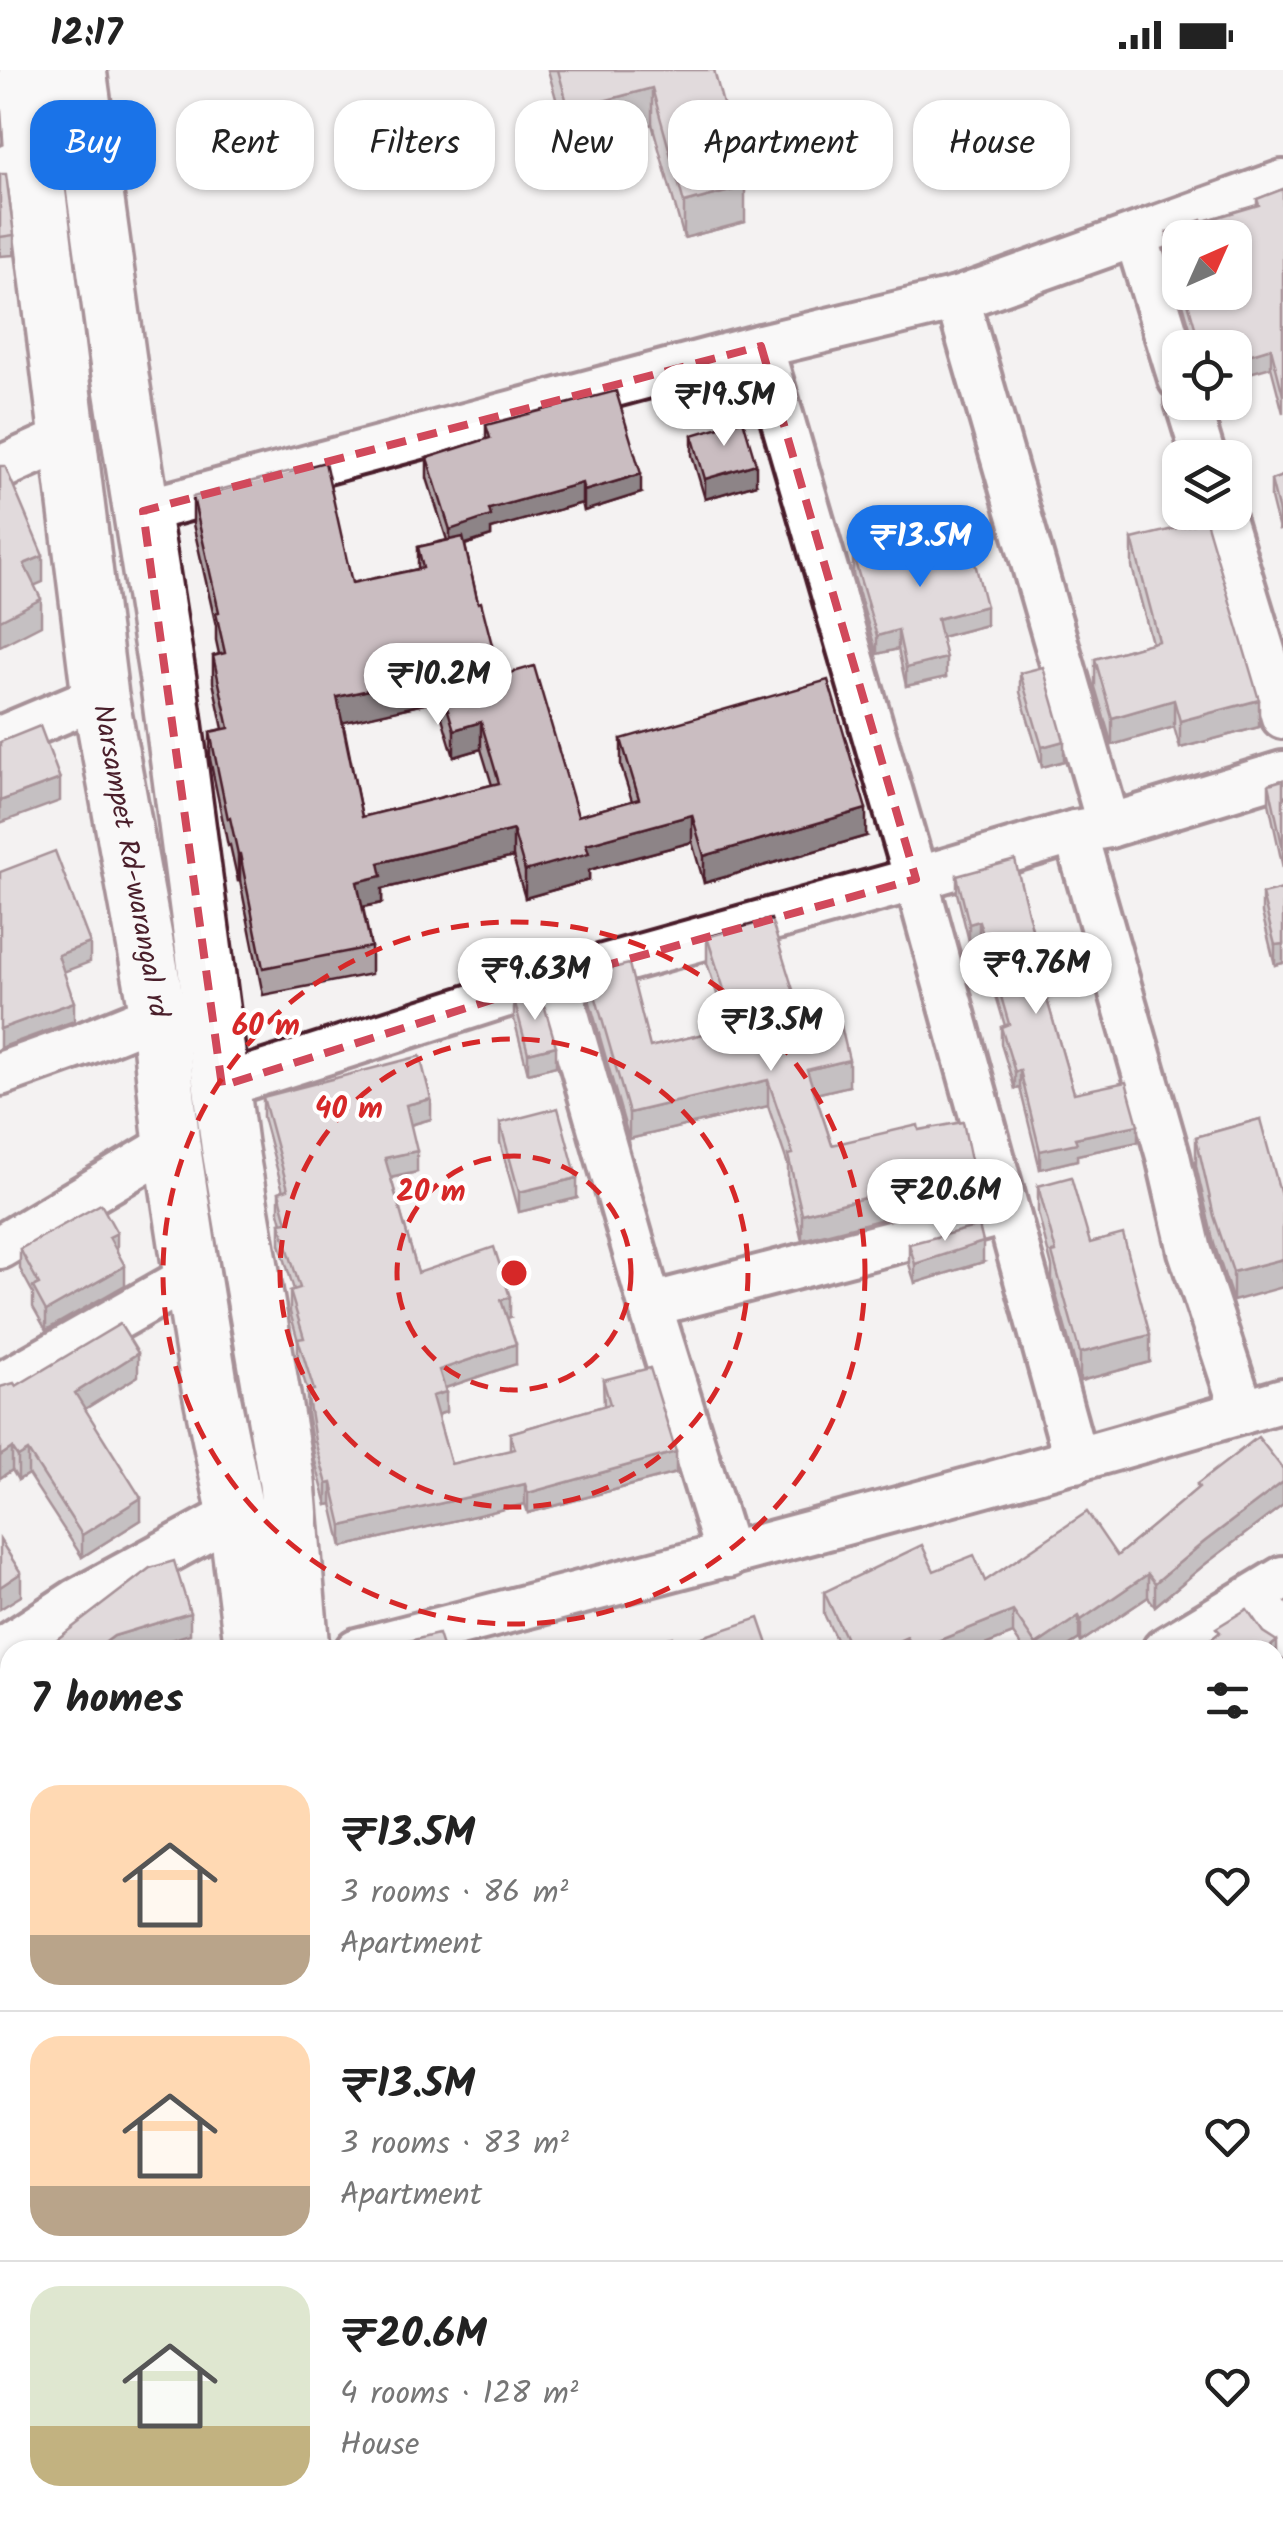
<!DOCTYPE html>
<meta charset="utf-8">
<style>
:root{--surface:#fff;--page:#f2f2f2;--text:#222;--muted:#767676;--line:#e0e0e0;--accent:#1a73e8}
body{margin:0;font-family:Kalam,sans-serif;background:var(--page);color:var(--text);height:100vh;display:flex;flex-direction:column;font-size:38px;white-space:nowrap}
*{box-sizing:border-box;margin:0}
p{font-size:32px;color:var(--muted)}
.icon{flex:none;width:55px;height:55px;fill:none;stroke:currentColor;stroke-width:2;stroke-linecap:round;stroke-linejoin:round}
.map{position:relative;flex:1;overflow:hidden}
.details{position:absolute;left:0px;top:1570px;width:1285px;height:892px;display:flex;flex-direction:column;background:var(--surface);border-radius:30px 30px 0 0;box-shadow:0 2px 8px #0004}
.details>*{flex:none}
.guide{position:absolute;left:30px;top:30px;width:1225px;height:90px;display:flex;gap:20px}
.needle{width:65px;rotate:45deg}
.buttons{position:absolute;left:1162px;top:150px;display:grid;gap:20px}
.buttons a{display:grid;place-items:center;width:90px;height:90px;border-radius:20px;background:var(--surface);box-shadow:0 2px 8px #0004;font-size:50px}
.price{position:absolute;translate:-50% -85px;padding:0 22px;border-radius:35px;background:#fff;color:#222;font-size:32px;line-height:65px;filter:drop-shadow(0 2px 5px #0008)}
.price::after{content:'';position:absolute;left:50%;top:60px;width:30px;height:22px;margin-left:-15px;background:inherit;clip-path:polygon(0 0,100% 0,50% 100%)}
.price.active{background:var(--accent);color:#fff}
ul{padding:0;list-style:none}
li{display:flex;align-items:center;gap:30px;height:250px;padding:0 30px}
li+li{border-top:2px solid var(--line)}
li span{display:grid;place-items:center;flex:none;width:280px;height:200px;border-radius:30px;color:#555}
li>.icon{margin-inline-start:auto}
span .icon{width:120px;height:120px;fill:#fffc;stroke-width:1}
li b{font-size:42px}
h2{display:flex;justify-content:space-between;align-items:center;height:120px;padding:0 30px;font-size:42px}
.pill{padding:0 35px;border-radius:30px;background:var(--surface);box-shadow:0 2px 8px #0004;font-size:35px;line-height:90px}
.pill.active{background:var(--accent);color:#fff}
.status{display:flex;justify-content:space-between;align-items:center;height:70px;padding:0 50px;background:var(--surface);direction:ltr}
.status svg{height:28px;fill:currentColor}
.map>svg:first-child{display:block}
.lines{fill:none;stroke-linecap:round;stroke-linejoin:round}
.minor-casing{stroke:#4a1f2b;stroke-width:50}
.secondary-casing{stroke:#4a1f2b;stroke-width:62}
.minor{stroke:#fff;stroke-width:42}
.secondary{stroke:#fff;stroke-width:55}
.wall{fill:#aea3a6;stroke:#4a1f2b;stroke-width:2.5;fill-rule:evenodd}
.shaded-wall{fill:#8d8487;stroke:#4a1f2b;stroke-width:2.5}
.building{fill:#cabdc1;stroke:#4a1f2b;stroke-width:2.5;fill-rule:evenodd}
.marked{fill:none;stroke:#d1495b;stroke-width:8;stroke-dasharray:20 12;stroke-linejoin:round}
.ring{fill:none;stroke:#d62828;stroke-width:5;stroke-dasharray:18 12}
.labels{text-anchor:middle;dominant-baseline:central;stroke-width:8;stroke-linejoin:round;paint-order:stroke}
.street-label{font-size:28px;fill:#4a1f2b;stroke:#fff}
.centre{fill:#d62828;stroke:#fff;stroke-width:5}
.ring-label{font-size:30px;text-anchor:middle;font-weight:bold;fill:#d62828;stroke:#fff;stroke-width:8;stroke-linejoin:round;paint-order:stroke}
</style>
<div class="status"><b>12:17</b><svg viewBox="0 0 49 12"><path d="M0 12V9h3v3zM5 12V6h3v6zM10 12V3h3v9zM15 12V0h3v12zM26 1h20v11H26zM47 4h2v5h-2z"/></svg></div>
<div class="map">
<svg width="1283" height="2462" viewBox="0 0 1283 2462">
<rect width="100%" height="100%" fill="#f4f2f2"/>
<filter id="ink" filterUnits="userSpaceOnUse"><feTurbulence type="fractalNoise" baseFrequency=".01" numOctaves="2"/><feDisplacementMap in="SourceGraphic" scale="20" xChannelSelector="R" yChannelSelector="G"/><feConvolveMatrix kernelMatrix="1 2 1 2 8 2 1 2 1" color-interpolation-filters="sRGB"/></filter>
<g filter="url(#ink)">
<g class="lines">
<g class="minor-casing">
<g id="minor">
<polyline points="0,100 33,86"/>
<polyline points="1136,166 1180,309"/>
<polyline points="957,229 1109,756"/>
<polyline points="761,276 916,809 1076,1391"/>
<polyline points="1187,332 1204,388"/>
<polyline points="0,398 69,367"/>
<polyline points="143,441 761,276 957,229 1283,112"/>
<polyline points="1221,442 1283,647"/>
<polyline points="0,668 100,626"/>
<polyline points="1075,762 1168,1086 1190,1181 1243,1342"/>
<polyline points="557,909 650,1235 728,1486"/>
<polyline points="0,1004 84,974 158,944"/>
<polyline points="222,1016 557,909 916,809 1075,762 1109,756 1283,703"/>
<polyline points="0,1177 172,1074"/>
<polyline points="650,1235 1006,1143"/>
<polyline points="0,1315 192,1206"/>
<polyline points="1255,1526 1283,1567"/>
<path d="M357 1580C667 1501 976 1421 1283 1330"/>
<polyline points="1164,1580 1283,1508"/>
<polyline points="0,1581 76,1531 236,1444"/>
<polyline points="0,1812 10,1807"/>
<polyline points="1275,1896 1283,1908"/>
<polyline points="1275,2083 1283,2077"/>
<polyline points="0,2165 10,2160"/>
<polyline points="1275,2285 1283,2296"/>
<polyline points="137,2452 140,2462"/>
<polyline points="765,2452 772,2462"/>
<polyline points="954,2452 961,2462"/>
<polyline points="1200,2452 1206,2462"/>
<polyline points="200,2462 217,2452"/>
<polyline points="717,2462 731,2452"/>
</g>
</g>
<g class="secondary-casing">
<g id="secondary">
<path id="s1" d="M27 0 33 86 100 626 158 944 172 1074 192 1206 209 1312 236 1444 253 1580"/>
<polyline points="78,0 120,305 169,616 229,1074 287,1413 301,1580"/>
<polyline points="387,2452 388,2462"/>
<polyline points="441,2452 442,2462"/>
</g>
</g>
<use href="#minor" class="minor"/>
<use href="#secondary" class="secondary"/>
</g>
<g class="wall">
<polygon points="548,0 714,0 745,152 684,168 652,54 569,75"/>
<polygon points="0,104 14,165 14,185 0,186"/>
<path d="M1283 119V343L1271 297 1235 278H1196L1167 180V162L1257 135V129ZM1180 168 1235 222H1180Z"/>
<path d="M486 355 641 423 584 441 582 433 491 459V466L465 475 478 533 500 606 578 746 632 731 621 696V669L866 766 704 813 692 772 589 800V810L525 828 513 787 382 819V833L363 837 371 877V904L263 925 240 811H238L230 775 228 776 210 689V662L223 659 213 612V586L219 584 216 570V556L193 454V427L352 513 418 499V477L447 470 427 408V388L486 369ZM437 631 454 687 481 679 492 715 362 747 343 652Z"/>
<polygon points="692,365 756,414 705,429 692,385"/>
<polygon points="1283,406 1283,459 1279,460 1271,428 1271,410"/>
<polygon points="1132,469 1259,657 1180,678 1174,657 1112,675 1095,617 1095,589 1152,573 1132,497"/>
<polygon points="853,485 986,555 941,567 946,607 906,616 898,579 877,584 853,504"/>
<polygon points="1020,603 1064,691 1042,697 1020,622"/>
<polygon points="1283,710 1283,798 1269,733 1269,714"/>
<polygon points="957,806 1039,903 1074,1023 1138,1072 1077,1085 1077,1090 1040,1099 1020,1018 1015,1019 1001,974 1001,957 1005,956 979,868 969,871 957,823"/>
<polygon points="1283,819 1283,893 1275,895 1262,843 1262,824"/>
<polygon points="707,867 804,955 849,1016 815,1024 832,1075 919,1060 973,1126 802,1170 788,1111 788,1095 768,1036 629,1069 589,929 589,904 650,977 728,958 707,893"/>
<polygon points="514,929 556,996 528,1003 514,949"/>
<polygon points="263,1027 431,1049 410,1055 417,1102 391,1108 418,1203 510,1247 507,1248 516,1294 445,1318 446,1342 437,1345 451,1394 510,1381 510,1363 604,1336 603,1310 676,1403 528,1443 525,1434 342,1477 332,1434 327,1435 315,1391 307,1343 307,1322 308,1322 298,1290 298,1271 290,1242 290,1221 294,1220 280,1174 280,1153 282,1153 279,1142 279,1122 283,1121 263,1047"/>
<polygon points="1260,1049 1233,1231 1214,1174 1196,1096 1196,1067"/>
<polygon points="500,1053 577,1128 519,1142 500,1072"/>
<polygon points="1038,1116 1150,1292 1080,1311 1052,1210 1052,1197 1038,1143"/>
<polygon points="909,1174 983,1192 915,1213 909,1194"/>
<polygon points="20,1179 117,1182 125,1215 46,1260 33,1237 33,1223 20,1199"/>
<polygon points="138,1306 85,1339 141,1450 82,1487 28,1404 18,1410 12,1400 0,1408 16,1316"/>
<polygon points="1283,1399 1283,1435 1204,1495 1155,1536 1148,1527 1081,1572 1079,1569 1062,1580 1024,1580 1013,1564 972,1580 841,1580 824,1544 824,1522 934,1501 985,1511 1117,1486 1197,1419 1197,1414"/>
<polygon points="10,1605 10,1667 0,1654 0,1612"/>
<polygon points="1283,1657 1283,1865 1275,1855 1275,1664"/>
<polygon points="10,1812 10,2100 0,2082 0,1814"/>
<polygon points="1275,2136 1283,2148 1283,2262 1275,2260"/>
<polygon points="570,2452 671,2452 671,2462 578,2462"/>
<polygon points="801,2452 939,2452 947,2462 802,2462"/>
</g>
<g class="shaded-wall">
<polygon points="652,18 652,54 569,75 569,40"/>
<polygon points="745,117 745,152 684,168 684,133"/>
<polygon points="1271,278 1271,297 1235,307 1235,289"/>
<polygon points="756,394 756,414 705,429 705,409"/>
<polygon points="641,404 641,423 584,441 584,421"/>
<polygon points="582,413 582,433 491,459 491,466 450,479 450,460 489,439"/>
<polygon points="1283,441 1283,459 1279,460 1279,442"/>
<polygon points="43,486 43,512 24,520 24,494"/>
<polygon points="41,529 41,555 0,576 0,550"/>
<polygon points="986,536 986,555 937,568 937,549"/>
<polygon points="898,560 898,579 877,584 877,566"/>
<polygon points="946,588 946,607 906,616 906,598"/>
<polygon points="437,605 437,631 337,654 337,627"/>
<polygon points="1174,630 1174,657 1112,675 1112,648"/>
<polygon points="1259,630 1259,657 1180,678 1180,651"/>
<polygon points="481,652 481,679 454,687 454,660"/>
<polygon points="1064,671 1064,691 1042,697 1042,677"/>
<polygon points="60,709 60,731 0,753 0,731"/>
<polygon points="866,739 866,766 704,813 704,786"/>
<polygon points="692,745 692,772 589,800 589,810 525,828 525,801 586,774"/>
<polygon points="513,760 513,787 382,819 382,833 357,838 357,812 379,793"/>
<rect x="238" y="784" width="2" height="27"/>
<polygon points="979,851 979,868 969,871 969,854"/>
<polygon points="90,873 90,892 58,904 58,885"/>
<polygon points="1283,874 1283,893 1275,895 1275,875"/>
<polygon points="74,932 74,951 0,978 0,959"/>
<polygon points="556,976 556,996 528,1003 528,983"/>
<polygon points="849,990 849,1016 807,1026 807,1000"/>
<polygon points="1020,1000 1020,1018 1015,1019 1015,1002"/>
<polygon points="768,1010 768,1036 629,1069 629,1043"/>
<polygon points="431,1029 431,1049 406,1056 406,1035"/>
<polygon points="1138,1055 1138,1072 1077,1085 1077,1090 1040,1099 1040,1081 1075,1068"/>
<polygon points="417,1081 417,1102 385,1109 385,1088"/>
<polygon points="973,1100 973,1126 802,1170 802,1144"/>
<polygon points="577,1108 577,1128 519,1142 519,1122"/>
<polygon points="117,1163 117,1183 109,1167"/>
<polygon points="983,1172 983,1192 915,1213 915,1194"/>
<polygon points="1283,1189 1283,1217 1233,1231 1233,1202"/>
<polygon points="125,1196 125,1215 46,1260 46,1241"/>
<polygon points="510,1227 510,1247 501,1250 501,1230"/>
<polygon points="1150,1265 1150,1292 1080,1311 1080,1283"/>
<polygon points="516,1274 516,1294 439,1320 439,1300"/>
<polygon points="138,1283 138,1306 75,1345 75,1323"/>
<polygon points="446,1322 446,1342 432,1346 432,1326"/>
<polygon points="12,1378 12,1400 0,1408 0,1386"/>
<polygon points="28,1381 28,1404 18,1410 18,1387"/>
<polygon points="676,1382 676,1403 528,1443 528,1423"/>
<polygon points="1283,1412 1283,1435 1204,1495 1155,1536 1155,1513 1204,1472"/>
<polygon points="332,1413 332,1434 327,1435 327,1414"/>
<polygon points="525,1414 525,1434 342,1477 342,1456"/>
<polygon points="141,1428 141,1450 82,1487 82,1465"/>
<polygon points="21,1503 21,1526 0,1539 0,1517"/>
<polygon points="1148,1504 1148,1527 1081,1572 1081,1550"/>
<polygon points="1013,1541 1013,1564 972,1580 915,1580"/>
<polygon points="190,1543 190,1564 137,1580 95,1580 114,1566"/>
<polygon points="1079,1546 1079,1569 1062,1580 1036,1580 1036,1575"/>
<polygon points="907,1567 907,1580 879,1580"/>
<polygon points="1277,1571 1277,1590 1275,1592 1275,1580 1266,1580"/>
<polygon points="10,1917 10,1940 3,1943 3,1921"/>
<polygon points="10,2288 10,2307 0,2312 0,2293"/>
<polygon points="1283,2374 1283,2393 1275,2399 1275,2380"/>
<polygon points="667,2452 671,2452 671,2462 655,2462"/>
</g>
<g class="building">
<polygon points="558,0 714,0 745,117 684,133 652,18 569,40"/>
<polygon points="0,104 6,104 14,165 0,167"/>
<polygon points="1283,119 1283,325 1271,278 1235,289 1235,278 1201,278 1185,222 1235,222 1235,168 1180,168 1180,207 1167,162 1201,150 1201,152 1259,135 1257,129"/>
<polygon points="616,321 641,404 584,421 582,413 489,439 491,446 450,460 427,388 490,368 486,355"/>
<polygon points="743,350 756,394 705,409 692,365"/>
<path d="M325 392 352 513 423 498 418 477 463 467 478 533 481 532 500 606 534 596 578 746 639 729 621 669 828 610 866 739 704 786 692 745 586 774 589 783 525 801 513 760 379 793 382 806 357 812 371 877 263 898 240 784H238L230 748 228 749 210 662 229 658 213 586 225 583 216 543 219 542 193 427ZM437 605 454 660 481 652 499 713 362 747 337 627Z"/>
<polygon points="0,396 5,396 43,486 24,494 41,529 0,550"/>
<polygon points="1283,406 1283,441 1279,442 1271,410"/>
<polygon points="1206,451 1259,630 1180,651 1174,630 1112,648 1095,589 1159,571 1132,469"/>
<polygon points="966,458 986,536 937,549 946,588 906,598 898,560 877,566 853,485"/>
<polygon points="1043,597 1064,671 1042,677 1020,603"/>
<polygon points="40,656 60,709 0,731 0,672"/>
<polygon points="1283,710 1283,779 1269,714"/>
<polygon points="55,781 90,873 58,885 74,932 0,959 0,802"/>
<polygon points="1015,790 1039,887 1035,888 1074,1023 1126,1012 1138,1055 1075,1068 1077,1073 1040,1081 1020,1000 1015,1002 1001,957 1009,954 979,851 969,854 957,806"/>
<polygon points="1283,819 1283,874 1275,875 1262,824"/>
<polygon points="771,849 804,955 839,947 849,990 807,1000 832,1075 918,1055 919,1060 963,1052 973,1100 802,1144 788,1085 793,1084 768,1010 629,1043 589,904 629,894 650,977 736,956 707,867"/>
<polygon points="540,921 556,976 528,983 514,929"/>
<polygon points="420,986 431,1029 406,1035 417,1081 385,1088 418,1203 494,1177 510,1227 501,1230 516,1274 439,1300 446,1322 432,1326 451,1394 515,1379 510,1363 610,1334 603,1310 650,1298 676,1382 528,1423 525,1414 342,1456 332,1413 327,1414 315,1371 307,1322 314,1320 298,1269 304,1268 290,1221 300,1218 280,1153 287,1152 279,1122 288,1119 263,1027"/>
<polygon points="558,1038 577,1108 519,1122 500,1053"/>
<polygon points="1260,1049 1283,1133 1283,1189 1233,1202 1214,1146 1196,1067"/>
<polygon points="1071,1107 1090,1173 1123,1164 1150,1265 1080,1283 1052,1183 1056,1182 1038,1116"/>
<polygon points="101,1134 117,1163 109,1167 125,1196 46,1241 33,1217 39,1214 20,1179"/>
<polygon points="979,1156 983,1172 915,1194 909,1174"/>
<polygon points="120,1254 138,1283 75,1323 141,1428 82,1465 28,1381 18,1387 12,1378 0,1386 0,1317 14,1313 16,1316"/>
<polygon points="1258,1367 1283,1399 1283,1412 1204,1472 1155,1513 1148,1504 1081,1550 1079,1546 1036,1575 1013,1541 915,1580 907,1567 879,1580 851,1580 824,1522 922,1475 934,1501 974,1485 985,1511 1087,1442 1117,1486 1199,1417 1197,1414"/>
<polygon points="0,1470 21,1503 0,1517"/>
<polygon points="174,1491 190,1543 114,1566 95,1580 43,1580 150,1498"/>
<polygon points="1247,1539 1263,1562 1277,1571 1266,1580 1198,1580 1220,1562 1216,1558"/>
<polygon points="759,1548 770,1580 615,1580 672,1567 675,1576"/>
<polygon points="438,1564 443,1580 372,1580"/>
<polygon points="10,1605 10,1645 0,1632 0,1612"/>
<polygon points="1283,1657 1283,1845 1275,1836 1275,1664"/>
<polygon points="10,1812 10,1917 3,1921 0,1914 0,1814"/>
<polygon points="5,1929 10,1937 10,2074 0,2055 0,1931"/>
<polygon points="1275,2136 1283,2148 1283,2243 1275,2241"/>
<polygon points="0,2264 10,2285 10,2288 0,2293"/>
<polygon points="1275,2300 1283,2302 1283,2309 1278,2313 1283,2320 1283,2374 1275,2380"/>
<polygon points="0,2438 11,2462 0,2462"/>
<polygon points="234,2452 334,2452 339,2462 222,2462"/>
<polygon points="582,2452 667,2452 655,2462 584,2462"/>
<polygon points="809,2452 939,2452 947,2462 817,2462"/>
</g>
</g>
<path d="M0 0H1283V2462H0ZM761 276 916 809 557 909 222 1016 143 441Z" fill="#f4f2f2" fill-opacity=".55" fill-rule="evenodd"/>
<path class="marked" d="M761 276 916 809 557 909 222 1016 143 441Z"/>
<g class="ring">
<circle cx="514" cy="1203" r="117"/>
<circle cx="514" cy="1203" r="234"/>
<circle cx="514" cy="1203" r="351"/>
</g>
<g class="labels">
<g class="street-label">
<text stroke="none"><textPath href="#s1" startOffset="798">Narsampet Rd-warangal rd</textPath></text>
</g>
</g>
<circle cx="514" cy="1203" r="15" class="centre"/>
<g class="ring-label">
<text x="266" y="965">60 m</text>
<text x="349" y="1048">40 m</text>
<text x="431" y="1131">20 m</text>
</g>
</svg>
<div class="buttons">
<a><svg class="needle" viewBox="-14 -14 28 28"><path d="M0-13l5 13h-10z" fill="#e53935"/><path d="M0 13l5-13h-10z" fill="#767676"/></svg></a>
<a><svg class="icon" aria-label="locate" viewBox="0 0 24 24"><circle cx="12" cy="12" r="6"/><path d="M12 2v4M12 18v4M2 12h4M18 12h4"/></svg></a>
<a><svg class="icon" aria-label="layers" viewBox="0 0 24 24"><path d="M12 4l9 5-9 5-9-5zM3 14l9 5 9-5"/></svg></a>
</div>
<b class="price" style="left:724px;top:379px">₹19.5M</b>
<b class="price active" style="left:920px;top:520px">₹13.5M</b>
<b class="price" style="left:438px;top:658px">₹10.2M</b>
<b class="price" style="left:1036px;top:947px">₹9.76M</b>
<b class="price" style="left:535px;top:953px">₹9.63M</b>
<b class="price" style="left:771px;top:1004px">₹13.5M</b>
<b class="price" style="left:945px;top:1174px">₹20.6M</b>
<div class="guide">
<a class="pill active">Buy</a>
<a class="pill">Rent</a>
<a class="pill">Filters</a>
<a class="pill">New</a>
<a class="pill">Apartment</a>
<a class="pill">House</a>
</div>
<section class="details">
<h2>7 homes<svg class="icon" aria-label="filters" viewBox="0 0 24 24"><path d="M4 7h16M4 17h16"/><circle cx="9" cy="7" r="2"/><circle cx="15" cy="17" r="2"/></svg></h2>
<ul>
<li><span style="background:linear-gradient(#ffd9b3 75%,#b9a48a 0)"><svg class="icon" aria-label="home" viewBox="0 0 24 24"><path d="M3 11l9-7 9 7M6 9v11h12V9"/></svg></span><div><b>₹13.5M</b><p>3 rooms · 86 m²</p><p>Apartment</p></div><svg class="icon" aria-label="heart" viewBox="0 0 24 24"><path d="M12 20l-8-8c-3-5 5-10 8-4 3-6 11-1 8 4z"/></svg></li>
<li><span style="background:linear-gradient(#ffd9b3 75%,#b9a48a 0)"><svg class="icon" aria-label="home" viewBox="0 0 24 24"><path d="M3 11l9-7 9 7M6 9v11h12V9"/></svg></span><div><b>₹13.5M</b><p>3 rooms · 83 m²</p><p>Apartment</p></div><svg class="icon" aria-label="heart" viewBox="0 0 24 24"><path d="M12 20l-8-8c-3-5 5-10 8-4 3-6 11-1 8 4z"/></svg></li>
<li><span style="background:linear-gradient(#dfe7d0 70%,#c2b280 0)"><svg class="icon" aria-label="home" viewBox="0 0 24 24"><path d="M3 11l9-7 9 7M6 9v11h12V9"/></svg></span><div><b>₹20.6M</b><p>4 rooms · 128 m²</p><p>House</p></div><svg class="icon" aria-label="heart" viewBox="0 0 24 24"><path d="M12 20l-8-8c-3-5 5-10 8-4 3-6 11-1 8 4z"/></svg></li>
</ul>
</section>
</div>
